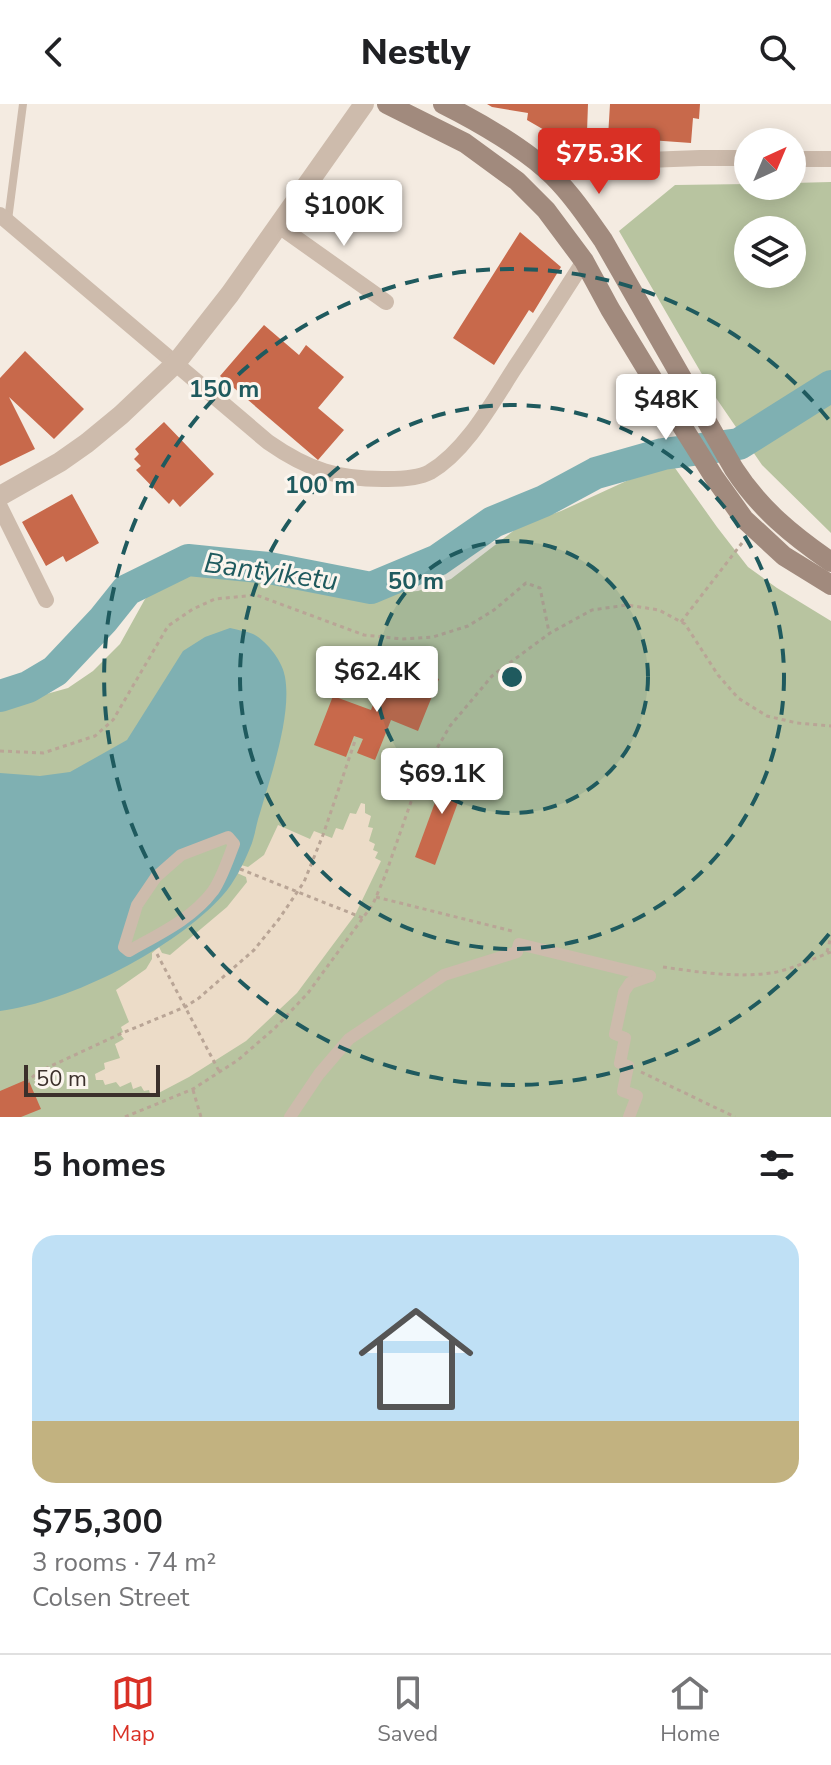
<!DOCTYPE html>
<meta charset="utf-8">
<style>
:root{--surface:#fff;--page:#f2f2f2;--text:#202124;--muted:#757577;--line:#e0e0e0;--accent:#d93025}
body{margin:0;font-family:"Nunito Sans",sans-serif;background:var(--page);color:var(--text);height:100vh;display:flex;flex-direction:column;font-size:30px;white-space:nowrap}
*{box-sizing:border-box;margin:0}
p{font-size:26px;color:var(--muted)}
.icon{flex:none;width:44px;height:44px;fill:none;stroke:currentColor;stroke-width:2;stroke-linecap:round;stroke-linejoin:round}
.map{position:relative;height:1013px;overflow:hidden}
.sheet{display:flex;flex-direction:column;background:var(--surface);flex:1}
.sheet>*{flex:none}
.needle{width:52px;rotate:44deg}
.fabs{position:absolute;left:734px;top:24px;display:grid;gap:16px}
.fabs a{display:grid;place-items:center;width:72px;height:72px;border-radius:50%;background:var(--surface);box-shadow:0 4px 20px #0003;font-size:40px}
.scale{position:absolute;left:24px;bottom:20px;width:136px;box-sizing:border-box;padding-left:8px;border:4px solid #3b302b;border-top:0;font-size:22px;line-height:28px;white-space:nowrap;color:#3b302b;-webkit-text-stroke:6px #fbf5ee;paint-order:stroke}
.price{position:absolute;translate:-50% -68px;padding:0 18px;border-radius:8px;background:#fff;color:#222;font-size:26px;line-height:52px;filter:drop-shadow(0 2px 4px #0008)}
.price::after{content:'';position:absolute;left:50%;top:48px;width:24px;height:18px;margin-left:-12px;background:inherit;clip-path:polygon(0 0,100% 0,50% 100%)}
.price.current{background:var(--accent);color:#fff}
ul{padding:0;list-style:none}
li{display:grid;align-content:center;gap:16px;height:424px;padding:0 32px}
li+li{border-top:2px solid var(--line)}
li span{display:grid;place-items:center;height:248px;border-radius:24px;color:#555}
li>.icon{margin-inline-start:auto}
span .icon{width:144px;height:144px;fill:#fffc;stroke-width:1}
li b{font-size:34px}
h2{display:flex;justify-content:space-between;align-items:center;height:96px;padding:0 32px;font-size:34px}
header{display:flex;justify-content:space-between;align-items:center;height:104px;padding:0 32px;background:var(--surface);font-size:36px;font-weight:800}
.menu{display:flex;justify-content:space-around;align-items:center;height:112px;border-top:2px solid var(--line);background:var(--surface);font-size:22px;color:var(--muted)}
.menu a{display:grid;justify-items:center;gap:4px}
.menu .current{color:var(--accent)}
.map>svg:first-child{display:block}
.green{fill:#b8c4a0;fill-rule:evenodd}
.plaza{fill:#ecdcc8}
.water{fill:#7fb0b2;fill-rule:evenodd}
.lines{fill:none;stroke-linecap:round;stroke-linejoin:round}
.river{stroke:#7fb0b2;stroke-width:32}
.building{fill:#c8694b}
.path{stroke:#b9a596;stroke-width:3;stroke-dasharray:4 4;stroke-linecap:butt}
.service{stroke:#cdbbac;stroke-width:8}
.pedestrian{stroke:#cdbbac;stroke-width:12}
.minor{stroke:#cdbbac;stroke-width:16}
.tertiary{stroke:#cdbbac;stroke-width:20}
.secondary{stroke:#a18a7d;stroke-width:20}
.ring{fill:none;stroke:#1f5a5e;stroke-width:4;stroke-dasharray:14 10}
.labels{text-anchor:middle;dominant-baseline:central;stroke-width:6;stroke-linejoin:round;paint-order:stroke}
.water-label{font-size:28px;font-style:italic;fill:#1f5a5e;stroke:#fbf5ee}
.centre{fill:#1f5a5e;stroke:#fbf5ee;stroke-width:4}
.ring-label{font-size:24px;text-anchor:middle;font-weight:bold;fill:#1f5a5e;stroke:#fbf5ee;stroke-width:6;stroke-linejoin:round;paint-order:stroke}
</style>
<header><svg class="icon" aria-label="back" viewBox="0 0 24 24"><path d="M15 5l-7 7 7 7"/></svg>Nestly<svg class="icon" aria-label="search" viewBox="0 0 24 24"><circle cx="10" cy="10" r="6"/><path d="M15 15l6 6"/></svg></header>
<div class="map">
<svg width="831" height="1013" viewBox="0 0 831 1013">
<rect width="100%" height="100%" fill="#f4ebe1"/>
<g class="green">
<path d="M831 78V429L762 361 714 291 619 127 675 81 748 80V82H792V79ZM748 126H792V170H748Z"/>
<polygon points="670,357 717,423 748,463 777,484 831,517 831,1013 0,1013 0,600 14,599 68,584 93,567 120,540 145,495 166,477 195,464 233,460 327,486 391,489 418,487 451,475 521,421 561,407"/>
</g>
<polygon class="plaza" points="361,699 365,700 365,709 371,712 368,723 373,724 369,737 375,740 373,746 378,748 375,754 381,757 355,811 297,889 246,937 189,973 151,993 149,986 144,987 141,982 133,985 131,978 120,983 116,978 105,981 103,976 96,976 95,970 105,965 104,959 120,954 115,940 124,935 120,930 123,928 121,923 129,918 116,886 146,865 152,855 152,849 159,843 162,849 170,851 227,803 247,778 246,773 237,769 241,761 248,763 264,751 278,721 310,735 314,727 332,734 336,724 343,726 350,709 356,710"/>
<path class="water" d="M230 524C237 526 246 527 253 530 267 537 283 558 285 573 292 611 271 671 260 709 256 720 255 733 250 744 244 759 234 779 223 791 176 844 70 898 0 907V669L40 672 70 668 127 636 183 547 205 533ZM227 733 234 740 214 786 166 827 124 843 156 773 181 751Z"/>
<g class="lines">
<polyline class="river" points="0,592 28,583 55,567 103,516 127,486 188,456 269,464 371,484 438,456 493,418 544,397 596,369 663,350 739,340 831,282"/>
</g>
<g class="building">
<polygon points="487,0 588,0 587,28 546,27 527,16 528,9 492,3"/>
<polygon points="610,0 700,0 699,15 693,14 691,39 608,33"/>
<polygon points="520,128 561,163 533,209 529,206 494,261 453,234"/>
<polygon points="264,221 299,251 306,241 344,273 318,304 344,326 318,356 220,272"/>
<polygon points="25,247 84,305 54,335 9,293 35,345 0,362 0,274"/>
<polygon points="164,318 214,370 180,403 173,395 169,400 136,366 141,362 134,355 139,350 135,345"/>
<polygon points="72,390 99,439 66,458 63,452 46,462 22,418"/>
<polygon points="404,561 439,575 418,627 391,616 375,656 357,649 363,635 354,632 346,653 314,641 333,592 371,606 382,576 396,582"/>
<polygon points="448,663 468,671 435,761 415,753"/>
<polygon points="28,975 41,1005 21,1013 0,1013 0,987"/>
</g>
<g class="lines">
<g class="path">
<polyline points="681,518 742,439"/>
<polyline points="0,647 43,649 95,632 113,616 168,522 193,505 215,495 256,491 364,531 402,535 433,533 468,522 494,506 526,479 540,484 549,528"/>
<polyline points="240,765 363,814"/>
<polyline points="376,793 512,827"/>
<polyline points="827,848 831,832"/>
<polyline points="157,850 219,967"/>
<path d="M663 863C698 868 736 874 771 869 791 866 812 855 831 848"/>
<polyline points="641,968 735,1013"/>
<polyline points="26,979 38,968 120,930 185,903 199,894 254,846 279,815 304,778 323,731 356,634"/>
<polyline points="193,986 201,1013"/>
<polyline points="125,1013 193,985 238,956 275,924 308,889 373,800 385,772 419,675 450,622 492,572 550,529 592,506 627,501 659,506 685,520 718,571 738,594 767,612 797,619 831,622"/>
</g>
<polyline class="service" points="8,116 23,0"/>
<g class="pedestrian">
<path d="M228 733 234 740C228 755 222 774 213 787 192 815 159 830 129 847L124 843 137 801 156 773 181 751Z"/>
<polyline points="290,1013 319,970 349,935 444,871 517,848 519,840 650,872"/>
<polyline points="629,1013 637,992 623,987 628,962 620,959 625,934 615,930 624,888 630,879 650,872"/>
</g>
<g class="minor">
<polyline points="792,55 831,55"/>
<polyline points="540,60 700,54 748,54"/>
<path d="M0 111 268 338C308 366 339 376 388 375 401 375 419 374 430 368 466 347 492 299 514 265 538 229 561 193 584 157"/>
<polyline points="279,122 386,198"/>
<polyline points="0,403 46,496"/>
</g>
<polyline class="tertiary" points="0,392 60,358 87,339 121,311 176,259 230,190 364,0"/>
<g class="secondary">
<polyline points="387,0 465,39 517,77 546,106 584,157 610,205 655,279 714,373 744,415 784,452 831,481"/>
<path d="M443 0C477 17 526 45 553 72 572 91 587 113 603 136L734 365C760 405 792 431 831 458"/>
</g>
</g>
<circle cx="512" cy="573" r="136" fill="#1f5a5e" fill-opacity=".12"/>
<g class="ring">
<circle cx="512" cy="573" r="136"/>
<circle cx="512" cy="573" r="272"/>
<path d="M829 830A408 408 0 1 1 829 316"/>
</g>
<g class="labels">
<g class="water-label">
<text transform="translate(271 468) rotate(8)">Bantyiketu</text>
</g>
</g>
<circle cx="512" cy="573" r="12" class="centre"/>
<g class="ring-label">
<text x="224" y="293">150 m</text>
<text x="320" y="389">100 m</text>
<text x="416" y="485">50 m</text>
</g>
</svg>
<div class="fabs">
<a><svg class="needle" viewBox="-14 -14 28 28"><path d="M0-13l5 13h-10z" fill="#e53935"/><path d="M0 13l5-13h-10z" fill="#757577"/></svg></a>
<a><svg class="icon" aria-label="layers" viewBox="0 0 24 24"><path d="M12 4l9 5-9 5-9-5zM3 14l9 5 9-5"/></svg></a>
</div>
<div class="scale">50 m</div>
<b class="price current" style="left:599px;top:92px">$75.3K</b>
<b class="price" style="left:344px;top:144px">$100K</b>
<b class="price" style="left:666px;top:338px">$48K</b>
<b class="price" style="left:377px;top:610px">$62.4K</b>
<b class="price" style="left:442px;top:712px">$69.1K</b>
</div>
<section class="sheet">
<h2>5 homes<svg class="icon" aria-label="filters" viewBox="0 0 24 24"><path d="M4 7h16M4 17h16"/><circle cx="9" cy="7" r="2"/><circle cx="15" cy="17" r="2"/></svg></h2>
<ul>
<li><span style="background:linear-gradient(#bfe0f5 75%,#c2b280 0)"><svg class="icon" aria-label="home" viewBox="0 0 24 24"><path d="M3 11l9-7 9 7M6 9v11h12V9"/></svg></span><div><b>$75,300</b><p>3 rooms · 74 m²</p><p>Colsen Street</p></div></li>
</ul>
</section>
<nav class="menu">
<a class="current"><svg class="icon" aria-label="map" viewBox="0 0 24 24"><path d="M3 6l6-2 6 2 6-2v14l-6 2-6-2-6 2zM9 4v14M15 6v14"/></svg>Map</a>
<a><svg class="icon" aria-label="saved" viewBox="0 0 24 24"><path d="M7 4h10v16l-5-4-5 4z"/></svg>Saved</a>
<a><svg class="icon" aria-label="home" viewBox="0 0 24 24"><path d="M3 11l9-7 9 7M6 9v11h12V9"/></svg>Home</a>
</nav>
